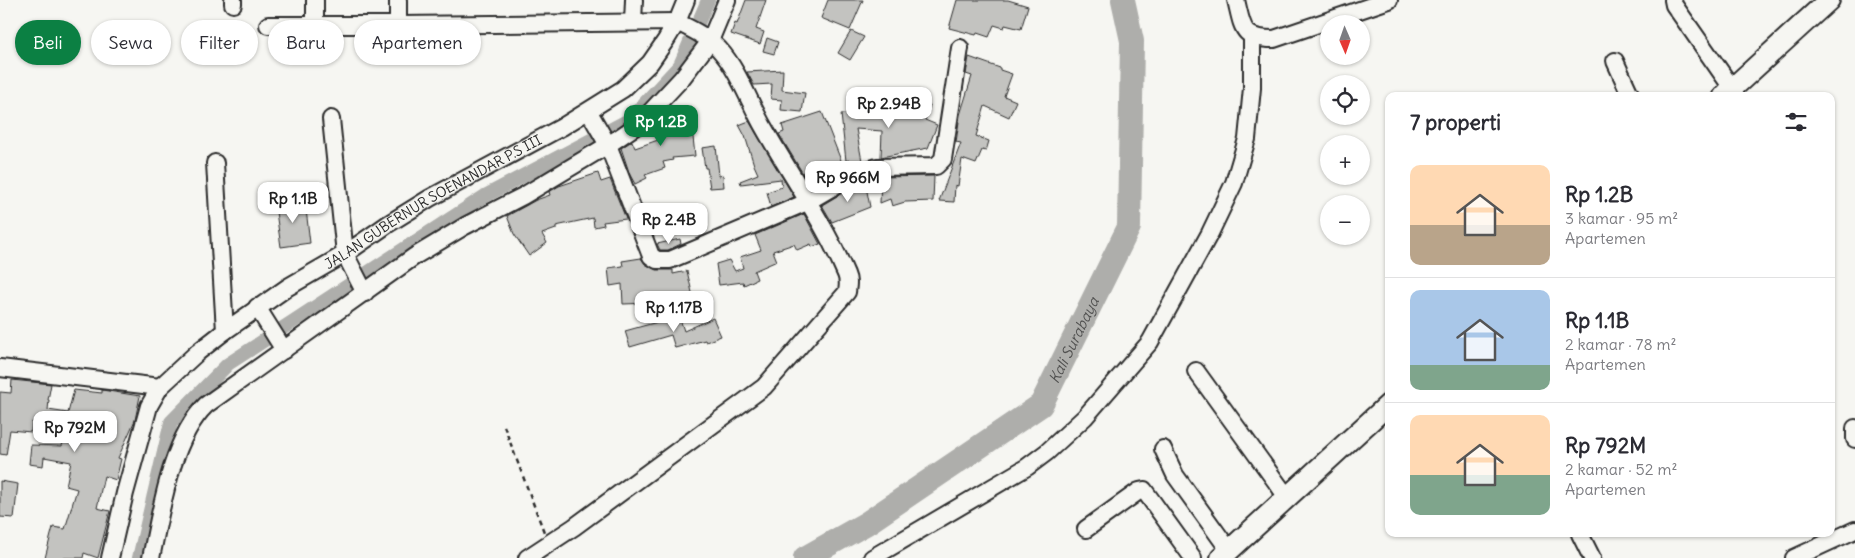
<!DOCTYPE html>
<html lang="id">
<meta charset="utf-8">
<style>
:root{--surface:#fff;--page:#f7f7f7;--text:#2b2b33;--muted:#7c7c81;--line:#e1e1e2;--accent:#0b8043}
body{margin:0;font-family:Delius,sans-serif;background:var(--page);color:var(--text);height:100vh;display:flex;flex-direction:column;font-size:19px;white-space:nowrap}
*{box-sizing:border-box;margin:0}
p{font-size:16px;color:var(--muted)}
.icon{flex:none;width:28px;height:28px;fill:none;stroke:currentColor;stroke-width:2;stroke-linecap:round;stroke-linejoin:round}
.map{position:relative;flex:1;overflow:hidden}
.sheet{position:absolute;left:1385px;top:92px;width:450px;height:445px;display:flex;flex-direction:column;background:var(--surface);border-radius:10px;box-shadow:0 1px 4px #0004}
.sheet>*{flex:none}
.guide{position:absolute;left:15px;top:20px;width:475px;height:45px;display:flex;gap:10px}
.needle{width:32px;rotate:178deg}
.fabs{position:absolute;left:1320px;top:15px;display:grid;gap:10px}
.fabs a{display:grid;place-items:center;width:50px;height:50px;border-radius:50%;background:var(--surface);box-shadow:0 1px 4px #0004;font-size:25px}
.price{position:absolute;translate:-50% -42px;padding:0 11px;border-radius:10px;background:#fff;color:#222;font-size:16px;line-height:32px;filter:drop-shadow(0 1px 2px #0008)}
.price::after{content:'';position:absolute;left:50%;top:30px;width:15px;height:11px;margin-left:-8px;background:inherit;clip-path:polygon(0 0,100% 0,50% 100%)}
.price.current{background:var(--accent);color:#fff}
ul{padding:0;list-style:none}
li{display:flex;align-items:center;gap:15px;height:125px;padding:0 25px}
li+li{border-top:1px solid var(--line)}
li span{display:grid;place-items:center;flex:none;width:140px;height:100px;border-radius:10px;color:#555}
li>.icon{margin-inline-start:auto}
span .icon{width:60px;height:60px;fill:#fffc;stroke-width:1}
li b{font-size:21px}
h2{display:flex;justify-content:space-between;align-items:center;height:60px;padding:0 25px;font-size:21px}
.chip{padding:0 18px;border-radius:22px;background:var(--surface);box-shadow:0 1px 4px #0004;font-size:18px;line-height:45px}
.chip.current{background:var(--accent);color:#fff}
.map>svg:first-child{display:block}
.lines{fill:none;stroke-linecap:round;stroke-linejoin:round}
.canal{stroke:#aeaeab;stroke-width:14}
.river{stroke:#aeaeab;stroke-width:24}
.building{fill:#c3c3c0;stroke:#2b2b2b}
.minor-casing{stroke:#2b2b2b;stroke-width:20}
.major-casing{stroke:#2b2b2b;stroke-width:24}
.path{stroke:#2b2b2b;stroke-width:2.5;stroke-dasharray:5 4;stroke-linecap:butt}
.minor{stroke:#f6f6f2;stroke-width:16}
.major{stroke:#f6f6f2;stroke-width:20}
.labels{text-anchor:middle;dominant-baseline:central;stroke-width:5;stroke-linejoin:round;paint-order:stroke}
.street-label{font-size:14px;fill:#2b2b2b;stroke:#f6f6f2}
.water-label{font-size:15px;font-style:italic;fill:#525251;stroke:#f6f6f2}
</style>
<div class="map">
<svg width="1855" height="558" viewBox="0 0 1855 558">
<rect width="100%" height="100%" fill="#f6f6f2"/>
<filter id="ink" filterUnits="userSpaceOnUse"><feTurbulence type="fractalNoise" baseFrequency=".02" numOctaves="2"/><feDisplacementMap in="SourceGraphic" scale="10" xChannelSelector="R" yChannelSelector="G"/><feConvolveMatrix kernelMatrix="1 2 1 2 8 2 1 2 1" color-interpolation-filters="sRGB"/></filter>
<g filter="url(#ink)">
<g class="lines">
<polyline class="canal" points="139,558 171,422 228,364 485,196 629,120 680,65 708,0"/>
<path class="river" id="s1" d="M805 558 867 523 1041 405 1129 227 1132 41 1123 0"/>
</g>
<g class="building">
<polygon points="746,0 766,0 756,29 764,32 760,44 731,34 735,23 737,24"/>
<polygon points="828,0 863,0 850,30 821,18"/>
<polygon points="957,0 1008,0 1028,6 1021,29 1005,25 1004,28 994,25 989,37 977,33 976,35 949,28"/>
<polygon points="851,31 864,37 850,60 838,53"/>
<polygon points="767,38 778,42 774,54 763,51"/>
<polygon points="969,57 1000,68 1000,70 1012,74 1004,96 1016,101 1009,117 985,106 976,136 989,141 986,151 982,150 976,164 962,159 958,186 955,185 954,202 939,201 961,143 956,142 960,115 972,76 966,74"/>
<polygon points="783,70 782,90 805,93 802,112 781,110 782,100 771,99 772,84 754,85 747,72"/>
<polygon points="910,99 930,105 925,120 937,125 928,148 881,157 882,131 856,129 862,161 849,163 849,160 846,161 841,114 860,112 860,106 906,108"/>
<polygon points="665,110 691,118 695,156 672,158 673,160 663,162 665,168 645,175 647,178 635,184 630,175 621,148 632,141 635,148 661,139 657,120"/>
<polygon points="822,112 842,163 805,177 779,134 784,132 782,125"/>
<polygon points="749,121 794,197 771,207 767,192 782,187 781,179 741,184 740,181 758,174 754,165 745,136 739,125"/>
<polygon points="716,146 719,176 723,175 724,187 710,188 707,168 705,168 702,148"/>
<polygon points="598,173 601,182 610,179 626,219 603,222 604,225 594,227 593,218 556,226 556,229 542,234 547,243 529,256 514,234 507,216 536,200 550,195 549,192 559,186"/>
<polygon points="934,176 933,201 905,202 892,206 890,199 880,203 881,177"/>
<polygon points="865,181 870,207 832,222 822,205 859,183"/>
<polygon points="305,201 310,243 281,247 275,205"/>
<polygon points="804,214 820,244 812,247 811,244 797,250 794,244 773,251 777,261 754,271 757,279 744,285 743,282 719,285 716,264 729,260 735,271 743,268 740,257 761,250 755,235"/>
<polygon points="680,239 681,244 668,250 660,250 657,244"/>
<polygon points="641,258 645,264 656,270 673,270 673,274 687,271 694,301 671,303 669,294 650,296 651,303 623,304 622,284 610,286 608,268 623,266 622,261"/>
<polygon points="679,316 684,331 713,318 721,336 706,342 705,340 675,348 671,335 630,347 625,331"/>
<polygon points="12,380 51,384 48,400 49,400 48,410 68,413 74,390 102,393 102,390 140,396 135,420 118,458 121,459 116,480 104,476 97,508 110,511 98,558 84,553 83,558 45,558 53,527 65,529 77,489 66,486 71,462 44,457 43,466 29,464 31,445 62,446 67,424 32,422 31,432 10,430 6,455 0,454 0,392 11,393"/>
<polygon points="0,481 18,484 14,518 0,517"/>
</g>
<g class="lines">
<g class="minor-casing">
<g id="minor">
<polyline points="315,0 315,25"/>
<path d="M1236 0C1243 28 1241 39 1274 39L1389 0"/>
<polyline points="1673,0 1674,5 1732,88"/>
<polyline points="233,4 233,0"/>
<polyline points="633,22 634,0"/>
<path d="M268 25H398L677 22C691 29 708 37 719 49 739 71 749 102 764 128 791 176 824 222 846 274 849 281 848 285 847 292L764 387 574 527 527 558"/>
<polyline points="398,25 398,0"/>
<polyline points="1615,61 1631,96"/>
<polyline points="589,112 608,145 651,256 657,260 670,260 807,202 855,174 877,167 936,166 943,159 960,48"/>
<polyline points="331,119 345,254 365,293"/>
<polyline points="215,163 225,331"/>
<polyline points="257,307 284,350"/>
<polyline points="0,368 160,387"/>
<polyline points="1196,371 1287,497"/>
<polyline points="1855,428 1855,439"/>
<polyline points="1163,449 1175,475 1229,550"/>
<polyline points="1086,529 1139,491 1144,490 1193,558"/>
<polyline points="1580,534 1592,558"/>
<path id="s2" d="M110 558 125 493 149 406 160 387 198 352 225 331 288 287 345 254 388 224 430 198 562 127 623 89 650 63 666 40 677 22 686 0"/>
<path d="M151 558C161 511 171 439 206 405L415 256 465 226 523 196 608 145 639 124 682 78 710 41 727 0"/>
<polyline points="872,558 1027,467 1047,452 1085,417 1150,342 1210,233 1234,183 1247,139 1252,88 1252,36"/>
<polyline points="1794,558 1855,530"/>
</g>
</g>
<g class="major-casing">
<g id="major">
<polyline points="1724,96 1829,0"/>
<polyline points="1221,558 1389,404"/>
</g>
</g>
<polyline class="path" points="504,426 544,532"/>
<use href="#minor" class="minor"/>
<use href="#major" class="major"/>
</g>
</g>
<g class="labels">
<g class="street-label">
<text stroke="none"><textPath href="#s2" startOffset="510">JALAN GUBERNUR SOENANDAR P.S III</textPath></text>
</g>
<g class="water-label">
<text stroke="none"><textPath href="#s1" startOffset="354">Kali Surabaya</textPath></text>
</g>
</g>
</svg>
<div class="fabs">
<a><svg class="needle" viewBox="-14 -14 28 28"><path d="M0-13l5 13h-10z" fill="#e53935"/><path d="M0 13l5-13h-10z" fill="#7c7c81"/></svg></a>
<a><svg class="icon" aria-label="locate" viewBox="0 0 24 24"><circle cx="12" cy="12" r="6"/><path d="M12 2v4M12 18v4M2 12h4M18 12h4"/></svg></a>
<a>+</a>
<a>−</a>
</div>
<b class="price" style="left:889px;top:129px">Rp 2.94B</b>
<b class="price current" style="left:661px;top:147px">Rp 1.2B</b>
<b class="price" style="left:848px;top:203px">Rp 966M</b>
<b class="price" style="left:293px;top:224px">Rp 1.1B</b>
<b class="price" style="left:669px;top:245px">Rp 2.4B</b>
<b class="price" style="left:674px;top:333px">Rp 1.17B</b>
<b class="price" style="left:75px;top:453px">Rp 792M</b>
<div class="guide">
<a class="chip current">Beli</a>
<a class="chip">Sewa</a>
<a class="chip">Filter</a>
<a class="chip">Baru</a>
<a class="chip">Apartemen</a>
</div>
<section class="sheet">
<h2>7 properti<svg class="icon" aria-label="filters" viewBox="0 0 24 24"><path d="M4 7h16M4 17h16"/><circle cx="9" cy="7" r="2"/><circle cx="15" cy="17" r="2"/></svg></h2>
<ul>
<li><span style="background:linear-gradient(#ffd9b3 60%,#b9a48a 0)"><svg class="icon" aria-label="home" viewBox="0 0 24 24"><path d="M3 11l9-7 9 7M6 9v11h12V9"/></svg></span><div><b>Rp 1.2B</b><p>3 kamar · 95 m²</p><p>Apartemen</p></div></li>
<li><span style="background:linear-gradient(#a9c7e8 75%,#7fa58c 0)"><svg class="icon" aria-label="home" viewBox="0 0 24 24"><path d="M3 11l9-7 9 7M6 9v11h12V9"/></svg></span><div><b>Rp 1.1B</b><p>2 kamar · 78 m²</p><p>Apartemen</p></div></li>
<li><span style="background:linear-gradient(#ffd9b3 60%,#7fa58c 0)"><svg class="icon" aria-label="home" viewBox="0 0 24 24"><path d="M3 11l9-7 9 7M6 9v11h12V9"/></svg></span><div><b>Rp 792M</b><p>2 kamar · 52 m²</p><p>Apartemen</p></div></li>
</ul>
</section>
</div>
